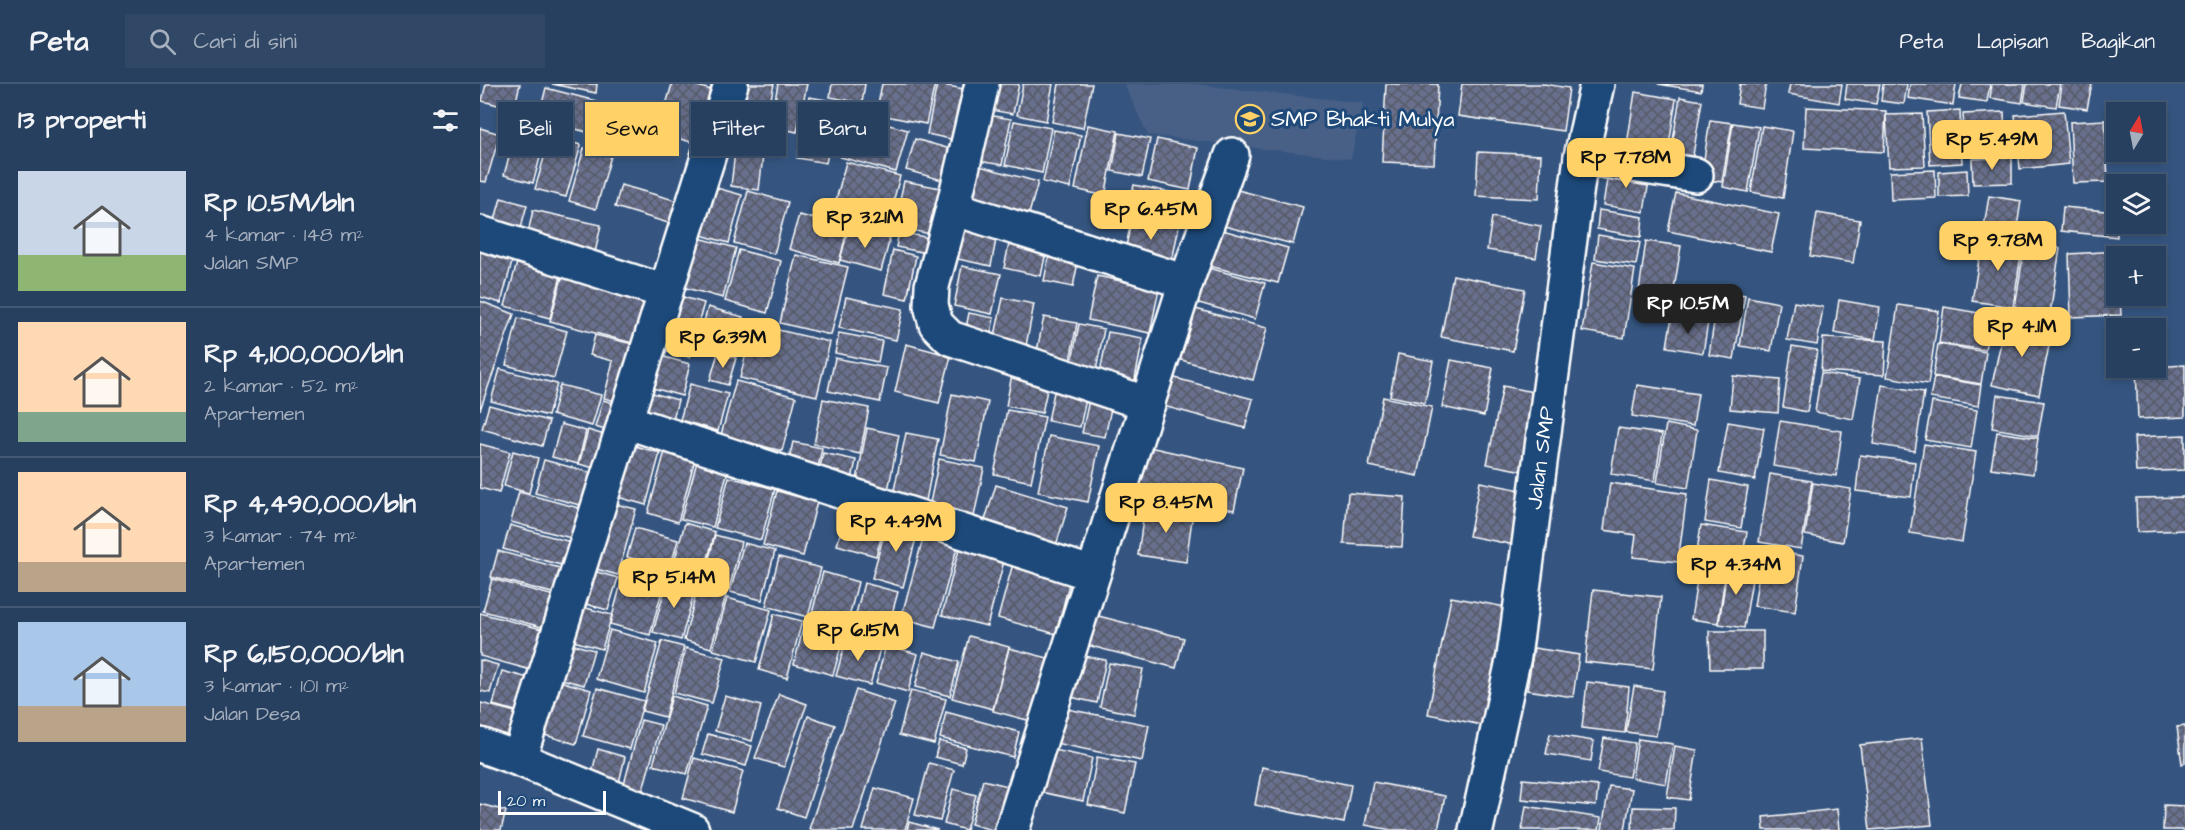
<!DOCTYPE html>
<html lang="id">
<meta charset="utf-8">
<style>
:root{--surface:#284060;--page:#304766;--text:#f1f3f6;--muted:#a5afbd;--line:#445975;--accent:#ffd166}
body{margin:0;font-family:"Architects Daughter",sans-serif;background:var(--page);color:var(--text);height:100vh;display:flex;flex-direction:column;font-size:22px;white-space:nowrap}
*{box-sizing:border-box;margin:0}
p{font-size:20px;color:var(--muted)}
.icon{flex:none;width:33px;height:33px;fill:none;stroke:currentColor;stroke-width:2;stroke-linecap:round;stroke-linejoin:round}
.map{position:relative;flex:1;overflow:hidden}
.sheet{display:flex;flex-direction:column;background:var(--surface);width:480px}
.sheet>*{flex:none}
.top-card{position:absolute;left:18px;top:18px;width:570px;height:54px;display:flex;gap:12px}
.needle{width:39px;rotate:10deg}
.controls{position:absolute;left:1626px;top:18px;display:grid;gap:12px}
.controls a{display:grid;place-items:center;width:60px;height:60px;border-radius:0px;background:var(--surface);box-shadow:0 3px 9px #0003,0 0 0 2px var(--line);font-size:30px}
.scale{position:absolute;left:18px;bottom:15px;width:108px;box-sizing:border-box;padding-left:6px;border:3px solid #fff;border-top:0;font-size:16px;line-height:21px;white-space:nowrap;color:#fff;-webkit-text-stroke:4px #1f4a7a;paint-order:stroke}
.price{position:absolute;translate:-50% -51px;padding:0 14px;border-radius:12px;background:var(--accent);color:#111;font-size:20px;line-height:39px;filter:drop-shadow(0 2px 3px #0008)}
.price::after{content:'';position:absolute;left:50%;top:36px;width:18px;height:14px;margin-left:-9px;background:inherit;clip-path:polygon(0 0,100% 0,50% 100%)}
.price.active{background:#222;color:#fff}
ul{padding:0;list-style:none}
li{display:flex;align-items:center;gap:18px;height:150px;padding:0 18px}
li+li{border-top:2px solid var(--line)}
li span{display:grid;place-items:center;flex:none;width:168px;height:120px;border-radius:0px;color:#555}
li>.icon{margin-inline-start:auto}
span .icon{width:72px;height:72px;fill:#fffc;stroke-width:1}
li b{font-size:26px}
h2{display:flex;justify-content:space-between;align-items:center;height:72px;padding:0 18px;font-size:26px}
.pill{padding:0 21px;border-radius:0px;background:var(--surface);box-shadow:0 3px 9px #0003,0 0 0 2px var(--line);font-size:21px;line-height:54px}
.pill.active{background:var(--accent);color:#111}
header{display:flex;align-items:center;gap:36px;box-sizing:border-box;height:84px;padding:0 30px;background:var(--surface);border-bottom:2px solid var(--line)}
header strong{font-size:28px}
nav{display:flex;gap:33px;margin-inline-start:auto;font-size:21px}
.search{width:420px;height:54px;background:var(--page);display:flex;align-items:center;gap:15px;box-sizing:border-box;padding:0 21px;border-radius:0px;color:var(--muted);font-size:22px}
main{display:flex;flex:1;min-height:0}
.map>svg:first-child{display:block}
.built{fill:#486086}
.building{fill:url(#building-cross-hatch);stroke:#fff;stroke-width:1.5}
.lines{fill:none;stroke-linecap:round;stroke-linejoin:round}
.minor-casing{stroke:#fff;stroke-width:38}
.minor{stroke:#1f4a7a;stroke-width:33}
.labels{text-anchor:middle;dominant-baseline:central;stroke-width:6;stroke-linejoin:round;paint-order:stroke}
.poi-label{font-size:22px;fill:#fff;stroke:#1f4a7a;text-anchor:start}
.street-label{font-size:22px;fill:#fff;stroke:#1f4a7a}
</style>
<header>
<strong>Peta</strong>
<div class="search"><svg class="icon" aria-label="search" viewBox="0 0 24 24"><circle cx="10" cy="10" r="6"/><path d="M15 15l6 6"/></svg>Cari di sini</div>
<nav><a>Peta</a><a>Lapisan</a><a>Bagikan</a></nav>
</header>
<main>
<section class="sheet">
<h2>13 properti<svg class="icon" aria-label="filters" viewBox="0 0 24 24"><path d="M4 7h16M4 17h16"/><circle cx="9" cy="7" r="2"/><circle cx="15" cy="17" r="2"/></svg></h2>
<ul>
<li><span style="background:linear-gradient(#c9d6e8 70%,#8fb573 0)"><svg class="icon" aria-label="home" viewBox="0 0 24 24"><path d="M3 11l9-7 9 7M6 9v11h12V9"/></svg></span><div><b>Rp 10.5M/bln</b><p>4 kamar · 148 m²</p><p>Jalan SMP</p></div></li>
<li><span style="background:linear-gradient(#ffd9b3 75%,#7fa58c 0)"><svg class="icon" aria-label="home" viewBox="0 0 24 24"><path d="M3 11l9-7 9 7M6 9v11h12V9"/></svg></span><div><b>Rp 4,100,000/bln</b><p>2 kamar · 52 m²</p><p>Apartemen</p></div></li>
<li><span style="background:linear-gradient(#ffd9b3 75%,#b9a48a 0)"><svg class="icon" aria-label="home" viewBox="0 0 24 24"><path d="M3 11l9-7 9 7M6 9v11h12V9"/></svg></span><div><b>Rp 4,490,000/bln</b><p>3 kamar · 74 m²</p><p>Apartemen</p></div></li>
<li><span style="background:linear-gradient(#a9c7e8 70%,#b9a48a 0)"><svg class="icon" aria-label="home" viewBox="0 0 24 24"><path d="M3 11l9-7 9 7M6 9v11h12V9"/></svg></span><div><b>Rp 6,150,000/bln</b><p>3 kamar · 101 m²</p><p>Jalan Desa</p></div></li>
</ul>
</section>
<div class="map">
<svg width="1705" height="746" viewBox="0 0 1705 746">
<defs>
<pattern id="building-cross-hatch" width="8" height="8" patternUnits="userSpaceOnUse" patternTransform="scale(1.5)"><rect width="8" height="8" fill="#676f8d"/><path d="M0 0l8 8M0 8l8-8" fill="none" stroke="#575a66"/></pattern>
</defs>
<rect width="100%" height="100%" fill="#355580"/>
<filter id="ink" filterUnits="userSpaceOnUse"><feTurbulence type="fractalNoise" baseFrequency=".0167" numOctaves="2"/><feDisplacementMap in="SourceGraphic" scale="12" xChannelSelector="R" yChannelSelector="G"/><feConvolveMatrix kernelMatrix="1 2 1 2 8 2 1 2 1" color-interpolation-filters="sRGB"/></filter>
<g filter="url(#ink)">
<polygon class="built" points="644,0 712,0 883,19 871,75 668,51"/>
<g class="building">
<polygon points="6,0 40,0 34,25 2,17"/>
<polygon points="72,0 117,0 116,9"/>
<polygon points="192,0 210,0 242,9 226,62 178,49"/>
<polygon points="257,0 294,0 285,44 249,36"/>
<polygon points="298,0 327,0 317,48 290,42"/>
<polygon points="352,0 385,0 382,19 350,13"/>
<polygon points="402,0 455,0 446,40 396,30"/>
<polygon points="457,0 495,7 484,58 447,50"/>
<polygon points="510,0 539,0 533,30 505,25"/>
<polygon points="543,0 573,0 566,37 537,31"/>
<polygon points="579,0 612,0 603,44 572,38"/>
<polygon points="906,0 958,0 954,80 902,78"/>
<polygon points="982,0 1064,0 1089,4 1083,47 978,32"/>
<polygon points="1178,0 1222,0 1221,7"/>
<polygon points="1260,0 1286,0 1282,24 1257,20"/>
<polygon points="1310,0 1362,0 1359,19 1308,10"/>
<polygon points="1367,0 1400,0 1396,20 1365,15"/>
<polygon points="1403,0 1427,0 1424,20 1401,17"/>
<polygon points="1430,0 1476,0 1473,21 1428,14"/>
<polygon points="1482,0 1510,0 1507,18 1479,14"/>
<polygon points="1512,0 1545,0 1542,19 1510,14"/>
<polygon points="1547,0 1580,0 1576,23 1544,18"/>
<polygon points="1582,0 1612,0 1607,25 1579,21"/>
<polygon points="66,4 116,17 107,48 58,35"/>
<polygon points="1155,8 1196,15 1188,68 1147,61"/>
<polygon points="329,13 359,18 346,79 317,74"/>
<polygon points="1200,13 1222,17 1212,77 1190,74"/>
<polygon points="1326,23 1406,27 1404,68 1324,64"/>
<polygon points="1480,26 1482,79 1450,81 1447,28"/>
<polygon points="1584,27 1589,80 1540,85 1535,31"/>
<polygon points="1524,28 1525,64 1485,66 1483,30"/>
<polygon points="1442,30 1445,82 1409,83 1406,31"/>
<polygon points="371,31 428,46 416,88 360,73"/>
<polygon points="508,31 531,35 522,81 498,77"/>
<polygon points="1230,36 1252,39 1242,98 1221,95"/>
<polygon points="1625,36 1628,98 1593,99 1590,38"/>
<polygon points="39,37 68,45 53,99 24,91"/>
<polygon points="534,37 571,44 562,89 525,81"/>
<polygon points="1253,39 1279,43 1268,108 1243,103"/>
<polygon points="608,41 638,47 625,112 595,105"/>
<polygon points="1282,42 1313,47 1303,114 1271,108"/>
<polygon points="0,44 20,50 6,98 0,97"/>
<polygon points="574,46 601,51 590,104 563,98"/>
<polygon points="639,49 670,55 662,93 632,87"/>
<polygon points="257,51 285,54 279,106 251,102"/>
<polygon points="70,53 101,61 86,113 55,105"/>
<polygon points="435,55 481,68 473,99 426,86"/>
<polygon points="677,55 718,64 710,106 668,97"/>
<polygon points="104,64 131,72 116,125 89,117"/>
<polygon points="998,68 1061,71 1059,115 996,112"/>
<polygon points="1532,73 1532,99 1493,100 1492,75"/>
<polygon points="366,78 420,92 408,138 354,124"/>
<polygon points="496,81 558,98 547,137 485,120"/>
<polygon points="1129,83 1170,90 1164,128 1123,121"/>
<polygon points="1455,86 1456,114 1411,116 1410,88"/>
<polygon points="1487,86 1488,112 1459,113 1459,88"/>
<polygon points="424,97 466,105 456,151 414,143"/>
<polygon points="141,101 212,121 205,144 135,123"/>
<polygon points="226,101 262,111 249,159 214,149"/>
<polygon points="654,101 705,111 700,138 648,127"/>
<polygon points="754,105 823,123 813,160 744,142"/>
<polygon points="268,107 308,118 294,170 254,159"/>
<polygon points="1196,109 1299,130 1291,168 1188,147"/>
<polygon points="1509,112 1541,117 1536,149 1504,143"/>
<polygon points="21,114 47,121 38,154 12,147"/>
<polygon points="1583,123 1636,128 1637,153 1581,147"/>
<polygon points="53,126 121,141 113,178 45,163"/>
<polygon points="1119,126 1163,133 1161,153 1117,145"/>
<polygon points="1337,129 1380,136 1373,179 1330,172"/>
<polygon points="319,131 368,143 359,179 309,165"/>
<polygon points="652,132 699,142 691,182 644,173"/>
<polygon points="1012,133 1061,142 1056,174 1007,166"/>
<polygon points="481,137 518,145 511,182 473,174"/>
<polygon points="369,143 410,155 401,187 360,176"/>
<polygon points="735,144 808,164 798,199 725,181"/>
<polygon points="419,148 455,155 452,170 416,163"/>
<polygon points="531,150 568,158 561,192 524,184"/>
<polygon points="208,151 256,164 243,214 195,201"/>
<polygon points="1118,151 1160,158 1156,181 1115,175"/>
<polygon points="1503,152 1543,158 1533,223 1492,217"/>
<polygon points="0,157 35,167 21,219 0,213"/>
<polygon points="1166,157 1201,162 1193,212 1159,207"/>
<polygon points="1545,159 1580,164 1570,230 1535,223"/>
<polygon points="571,162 600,168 593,203 564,197"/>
<polygon points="259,166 301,177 287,229 245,217"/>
<polygon points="413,166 436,172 427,215 404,210"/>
<polygon points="1638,167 1639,172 1636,172 1636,212 1640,212 1641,231 1591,233 1589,170"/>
<polygon points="40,168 84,180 70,234 25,222"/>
<polygon points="316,171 368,183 351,251 300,239"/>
<polygon points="1113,178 1155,185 1144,254 1102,247"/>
<polygon points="482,182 521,190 512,230 474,222"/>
<polygon points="721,182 785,199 775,235 712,217"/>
<polygon points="85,183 174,208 160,261 70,237"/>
<polygon points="973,191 1045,205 1033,267 961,253"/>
<polygon points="617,192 679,205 670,249 608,236"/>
<polygon points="1239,207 1265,211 1254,275 1229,271"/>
<polygon points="189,209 224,219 209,273 174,263"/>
<polygon points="366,213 423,225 416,256 359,244"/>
<polygon points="1268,213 1299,219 1291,267 1260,262"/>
<polygon points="523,214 554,220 545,267 513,261"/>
<polygon points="1359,216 1400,223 1395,256 1354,249"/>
<polygon points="0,217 34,230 0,326"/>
<polygon points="1314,218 1343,223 1337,261 1307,256"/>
<polygon points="1418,221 1459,227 1448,300 1407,293"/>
<polygon points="228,223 263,233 253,270 218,260"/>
<polygon points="708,223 787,244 773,296 694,274"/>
<polygon points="1464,223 1511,231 1505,266 1459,259"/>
<polygon points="489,229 514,234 509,259 484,254"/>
<polygon points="1192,232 1228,238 1223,269 1187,263"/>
<polygon points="564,233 597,239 589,283 555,276"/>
<polygon points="38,234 87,247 74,294 26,281"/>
<polygon points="1525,238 1572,247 1559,311 1512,301"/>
<polygon points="273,240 350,258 337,312 260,294"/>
<polygon points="599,240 624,245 615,292 590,287"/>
<polygon points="628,248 663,254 654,300 619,293"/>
<polygon points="359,249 402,257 398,278 355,269"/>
<polygon points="115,251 157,261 142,319 124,314 133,277 110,271"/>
<polygon points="1343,254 1406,257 1404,291 1341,287"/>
<polygon points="426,260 471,272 459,319 415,308"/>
<polygon points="1458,260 1506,268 1501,300 1453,292"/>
<polygon points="1312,262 1337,266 1327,328 1303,323"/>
<polygon points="170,269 210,280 202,312 162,301"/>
<polygon points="238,269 256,274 248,301 230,296"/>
<polygon points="918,270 953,277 945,319 910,312"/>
<polygon points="355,274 407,284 400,318 348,307"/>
<polygon points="971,276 1013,284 1004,332 962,323"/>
<polygon points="1705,281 1705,333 1658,335 1656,284"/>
<polygon points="20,285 77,300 68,332 11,317"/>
<polygon points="533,285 570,292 562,329 526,322"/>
<polygon points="1341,289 1380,295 1373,335 1335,328"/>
<polygon points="684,291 773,315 765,344 676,320"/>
<polygon points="1253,292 1300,296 1298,329 1250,325"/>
<polygon points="1454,293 1501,301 1498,322 1450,314"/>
<polygon points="577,294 609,301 600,343 568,337"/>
<polygon points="256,297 316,313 302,367 241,351"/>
<polygon points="210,300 248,310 238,347 200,336"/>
<polygon points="80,301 121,311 112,342 72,331"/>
<polygon points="1157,301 1218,310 1213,342 1152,332"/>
<polygon points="1402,301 1444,308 1435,367 1393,360"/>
<polygon points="1023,302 1064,310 1048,388 1007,380"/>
<polygon points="158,305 198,316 191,343 150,332"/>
<polygon points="611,306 634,310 625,353 602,349"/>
<polygon points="472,310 508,318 496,378 460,371"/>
<polygon points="1517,311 1564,318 1558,352 1512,344"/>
<polygon points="903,313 952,323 938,392 889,382"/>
<polygon points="343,315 389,324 380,370 334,360"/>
<polygon points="123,316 142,322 135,349 115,343"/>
<polygon points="1452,318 1497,326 1491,364 1445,356"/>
<polygon points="9,321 69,337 62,362 2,345"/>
<polygon points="527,326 565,333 551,398 514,390"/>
<polygon points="1300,337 1362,347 1356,392 1293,382"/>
<polygon points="1248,338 1284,344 1275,396 1239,389"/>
<polygon points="81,340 106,347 98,380 72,373"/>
<polygon points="1186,340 1217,346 1208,404 1177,399"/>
<polygon points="387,344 419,351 407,412 375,406"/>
<polygon points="1138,344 1182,350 1175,397 1131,390"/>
<polygon points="108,346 131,353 122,386 99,380"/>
<polygon points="1517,348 1558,354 1553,390 1511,384"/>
<polygon points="426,349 458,355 444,427 411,421"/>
<polygon points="1705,351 1705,386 1656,388 1654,353"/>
<polygon points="569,352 619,362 608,418 558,408"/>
<polygon points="141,358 180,369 166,421 127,410"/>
<polygon points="313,358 342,364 336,394 306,388"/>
<polygon points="0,360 30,368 19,409 0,404"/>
<polygon points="1444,360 1496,368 1482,458 1430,449"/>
<polygon points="665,362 763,384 754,426 656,404"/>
<polygon points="33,367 58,374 49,409 24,402"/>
<polygon points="185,367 215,375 198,438 168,429"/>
<polygon points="343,369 376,376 370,406 337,399"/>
<polygon points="1380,371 1435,378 1431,413 1376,407"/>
<polygon points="459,375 504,384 492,442 447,434"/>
<polygon points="64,376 120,391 111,424 55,409"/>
<polygon points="217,378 248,386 233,443 201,435"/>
<polygon points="1290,390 1332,397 1321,465 1279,458"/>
<polygon points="249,393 295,405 281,456 235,444"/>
<polygon points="1231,396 1268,403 1261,444 1225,438"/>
<polygon points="1000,398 1046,407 1035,461 989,452"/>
<polygon points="1130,399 1207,410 1198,478 1153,473 1156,451 1124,446"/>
<polygon points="1333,399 1371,405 1363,458 1325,451"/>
<polygon points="516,401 588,423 572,474 500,452"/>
<polygon points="297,407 337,418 323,472 283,461"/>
<polygon points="39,408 110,427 102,457 31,438"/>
<polygon points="868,409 925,413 922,463 864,460"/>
<polygon points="1705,413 1705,446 1657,448 1656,414"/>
<polygon points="123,417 156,425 138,491 105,482"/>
<polygon points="665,421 713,428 706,478 658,471"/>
<polygon points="368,422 407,433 396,472 357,461"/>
<polygon points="408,435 439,443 423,503 392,494"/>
<polygon points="205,439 235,448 222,497 191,489"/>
<polygon points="30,441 94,459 88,483 23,465"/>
<polygon points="1221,441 1267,448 1262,475 1217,467"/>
<polygon points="155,444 198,456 190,485 147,473"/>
<polygon points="235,451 261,458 249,505 223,498"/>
<polygon points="444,451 478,460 455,543 421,534"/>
<polygon points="264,459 295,467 282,516 250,508"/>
<polygon points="479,465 524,477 507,542 462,531"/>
<polygon points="1283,465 1323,472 1315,528 1274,522"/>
<polygon points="18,467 87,486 80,511 11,493"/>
<polygon points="299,473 341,484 328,533 286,522"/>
<polygon points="534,476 591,492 576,550 518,534"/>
<polygon points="147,477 188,488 183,506 142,495"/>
<polygon points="1248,479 1274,484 1264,544 1239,540"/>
<polygon points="1219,483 1246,487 1238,539 1211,535"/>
<polygon points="103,484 138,494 128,526 94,517"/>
<polygon points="343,488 378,498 365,549 329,540"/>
<polygon points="188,494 216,502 201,556 173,548"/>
<polygon points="12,495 78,513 69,545 3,527"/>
<polygon points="142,496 182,507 170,551 130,540"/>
<polygon points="384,499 418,508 404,558 371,549"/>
<polygon points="218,503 246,511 231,564 204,556"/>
<polygon points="1113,506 1181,513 1173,585 1105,578"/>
<polygon points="971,513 1026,523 1002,641 948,630"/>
<polygon points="247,514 291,526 276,578 233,566"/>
<polygon points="88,519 132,531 122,565 79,553"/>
<polygon points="0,529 69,547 58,588 0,572"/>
<polygon points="607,529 704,554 696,584 599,559"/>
<polygon points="294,530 322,537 307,594 279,586"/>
<polygon points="324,541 364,552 353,591 314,580"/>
<polygon points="130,546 178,559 164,609 116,595"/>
<polygon points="1229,547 1283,547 1283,585 1230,585"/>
<polygon points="489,552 529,563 513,625 472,614"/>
<polygon points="366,556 400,565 390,601 356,592"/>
<polygon points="80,557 114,566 104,601 70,592"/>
<polygon points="182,557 204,563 185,633 162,627"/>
<polygon points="406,561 438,570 428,608 396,599"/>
<polygon points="206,564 245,574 232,619 194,609"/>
<polygon points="529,564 568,574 551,637 513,627"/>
<polygon points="1054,564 1099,571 1093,613 1047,606"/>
<polygon points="444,568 479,578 470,612 435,603"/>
<polygon points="594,570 626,576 617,619 586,612"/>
<polygon points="0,576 18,581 10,609 0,607"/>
<polygon points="629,579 663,585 654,630 620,623"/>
<polygon points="22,587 52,595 43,629 13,621"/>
<polygon points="69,594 111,606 96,660 54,648"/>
<polygon points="1107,598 1149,603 1145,649 1102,644"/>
<polygon points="1154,602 1183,607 1176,652 1146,648"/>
<polygon points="117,604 164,617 150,665 103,652"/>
<polygon points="376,606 415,619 373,746 332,746 329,745"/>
<polygon points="431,606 466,615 454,660 419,651"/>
<polygon points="299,610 327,620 304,683 275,674"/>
<polygon points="192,612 227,622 207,690 173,681"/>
<polygon points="245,612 281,622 272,657 235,647"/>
<polygon points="1,619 43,630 34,661 0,652"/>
<polygon points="582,624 669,641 662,677 575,659"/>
<polygon points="466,628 539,648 533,673 460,654"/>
<polygon points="328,632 355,641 324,733 298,724"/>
<polygon points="161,636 181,641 162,709 143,704"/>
<polygon points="1705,642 1705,679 1702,680 1697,643"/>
<polygon points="228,650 272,662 266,682 222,670"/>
<polygon points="1070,650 1114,657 1111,677 1066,670"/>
<polygon points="1124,654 1155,659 1149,693 1118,688"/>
<polygon points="1442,654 1452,741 1390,746 1380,661"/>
<polygon points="1158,655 1193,660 1186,700 1152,694"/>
<polygon points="459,657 486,664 482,680 455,673"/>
<polygon points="1195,662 1217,666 1209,716 1187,713"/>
<polygon points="560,663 612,674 603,717 551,706"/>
<polygon points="118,665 145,673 138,703 110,696"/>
<polygon points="617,673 655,680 645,729 608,721"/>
<polygon points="214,674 263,687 252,728 203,714"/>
<polygon points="449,679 474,686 460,737 435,731"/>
<polygon points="782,683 871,701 864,739 775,721"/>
<polygon points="1043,695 1118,702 1116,722 1041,715"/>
<polygon points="503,696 532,703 521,746 512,746 491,740"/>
<polygon points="893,698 965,712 958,746 911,746 885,741"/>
<polygon points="1129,702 1152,705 1145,746 1122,746"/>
<polygon points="395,704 434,714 425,746 383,746"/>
<polygon points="473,705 496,711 486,746 464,740"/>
<polygon points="0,720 26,727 21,746 0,746"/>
<polygon points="1684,721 1705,722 1705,746 1683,746"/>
<polygon points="1046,722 1121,734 1119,746 1042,746"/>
<polygon points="1153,723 1195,724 1194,746 1152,746"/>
<polygon points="1357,725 1359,746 1284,746 1283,733"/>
<polygon points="429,738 458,746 427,746"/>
</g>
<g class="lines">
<g class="minor-casing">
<g id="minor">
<polyline points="502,0 473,124 452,202 451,221 456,240 470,254 668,320"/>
<polyline points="1101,73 1216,91"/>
<polyline points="473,124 706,198"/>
<polyline points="0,149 186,208"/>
<polyline points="145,337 613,490"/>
<polyline points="0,661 39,675 212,746"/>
<polyline points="39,675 251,0"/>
<polyline points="532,746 706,198 752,71"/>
<path id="s1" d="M996 746 1034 572 1101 73 1117 0"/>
</g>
</g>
<use href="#minor" class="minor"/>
</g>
</g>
<defs>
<g id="school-ring" transform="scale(1.5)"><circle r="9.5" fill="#1f4a7a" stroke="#ffd166" stroke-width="1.5"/><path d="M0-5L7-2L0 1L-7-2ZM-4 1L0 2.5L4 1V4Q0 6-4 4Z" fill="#ffd166"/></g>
</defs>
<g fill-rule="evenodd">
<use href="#school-ring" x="770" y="35"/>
</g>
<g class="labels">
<g class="poi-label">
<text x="791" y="35">SMP Bhakti Mulya</text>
</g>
<g class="street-label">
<text stroke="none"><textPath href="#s1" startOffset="378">Jalan SMP</textPath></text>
</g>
</g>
</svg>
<div class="controls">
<a><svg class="needle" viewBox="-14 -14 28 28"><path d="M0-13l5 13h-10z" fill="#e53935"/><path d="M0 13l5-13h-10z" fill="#a5afbd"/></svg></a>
<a><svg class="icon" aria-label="layers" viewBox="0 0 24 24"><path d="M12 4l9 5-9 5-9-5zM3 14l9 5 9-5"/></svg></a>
<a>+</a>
<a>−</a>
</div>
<div class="scale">20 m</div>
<b class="price" style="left:1512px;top:87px">Rp 5.49M</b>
<b class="price" style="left:1146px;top:105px">Rp 7.78M</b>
<b class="price" style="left:671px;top:157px">Rp 6.45M</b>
<b class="price" style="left:385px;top:165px">Rp 3.21M</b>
<b class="price" style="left:1518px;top:188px">Rp 9.78M</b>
<b class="price active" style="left:1208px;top:251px">Rp 10.5M</b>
<b class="price" style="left:1542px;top:274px">Rp 4.1M</b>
<b class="price" style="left:243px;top:285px">Rp 6.39M</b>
<b class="price" style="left:686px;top:450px">Rp 8.45M</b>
<b class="price" style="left:416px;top:469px">Rp 4.49M</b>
<b class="price" style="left:1256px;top:512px">Rp 4.34M</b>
<b class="price" style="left:194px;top:525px">Rp 5.14M</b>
<b class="price" style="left:378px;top:578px">Rp 6.15M</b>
<div class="top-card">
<a class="pill">Beli</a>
<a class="pill active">Sewa</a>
<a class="pill">Filter</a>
<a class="pill">Baru</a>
</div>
</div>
</main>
